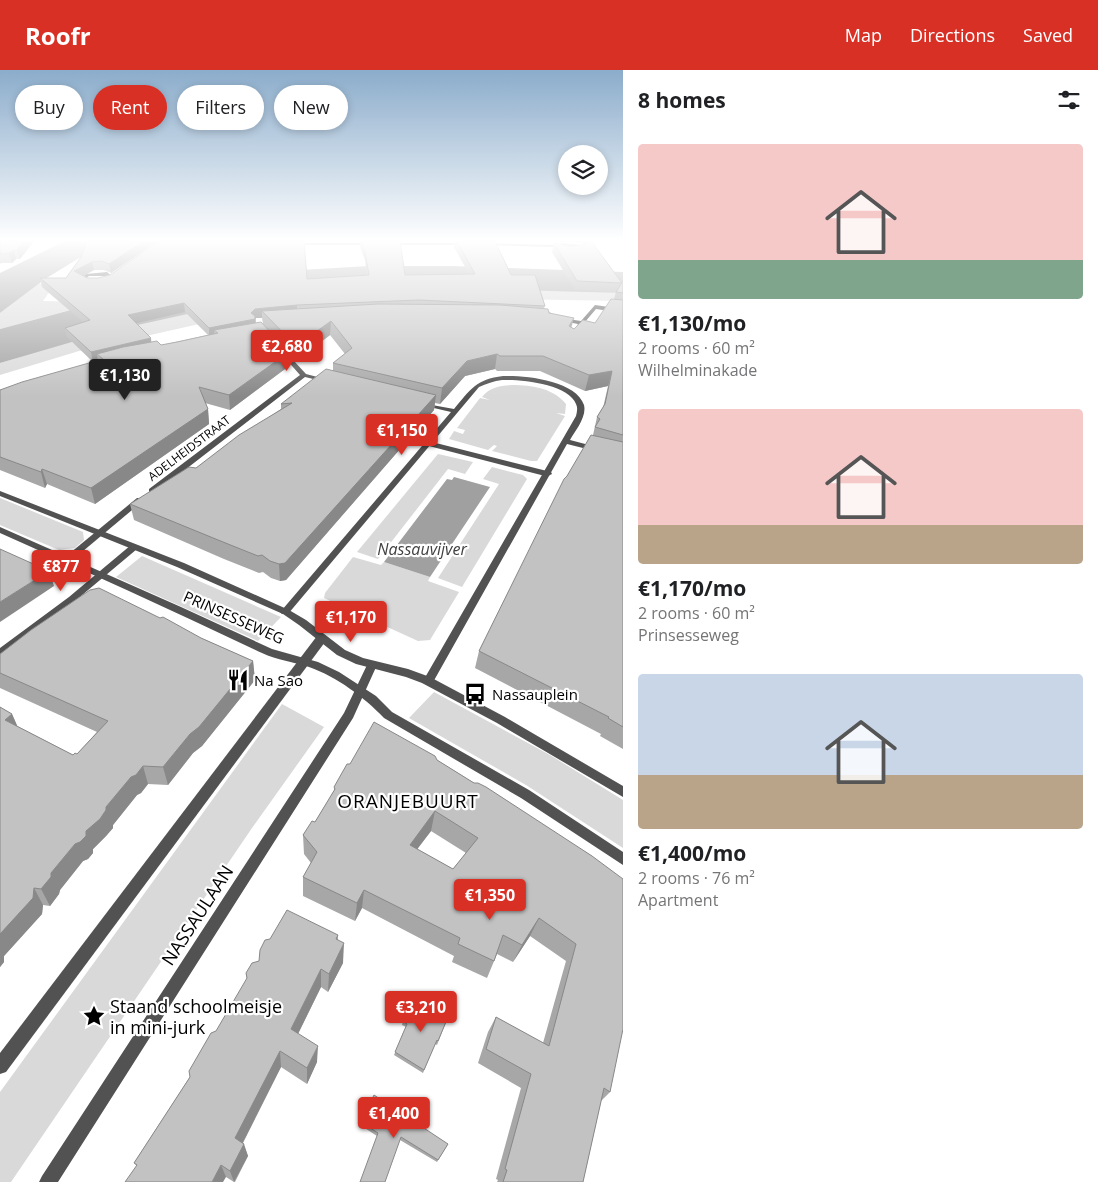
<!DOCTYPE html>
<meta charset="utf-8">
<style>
:root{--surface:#fff;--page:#f6f6f6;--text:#202124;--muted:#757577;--accent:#d93025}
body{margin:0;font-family:"Open Sans",sans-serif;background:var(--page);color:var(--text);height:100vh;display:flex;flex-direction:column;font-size:19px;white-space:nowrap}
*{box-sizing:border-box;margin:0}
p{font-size:16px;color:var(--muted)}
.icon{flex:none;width:28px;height:28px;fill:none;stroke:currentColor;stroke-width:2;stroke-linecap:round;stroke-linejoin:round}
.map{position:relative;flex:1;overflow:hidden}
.side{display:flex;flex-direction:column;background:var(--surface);width:475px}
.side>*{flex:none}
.banner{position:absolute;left:15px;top:15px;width:475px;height:45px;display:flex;gap:10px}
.fabs{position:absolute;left:558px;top:75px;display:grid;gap:10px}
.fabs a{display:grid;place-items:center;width:50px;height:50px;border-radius:50%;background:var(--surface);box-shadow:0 2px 8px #0003;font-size:25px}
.price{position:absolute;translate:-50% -42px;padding:0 11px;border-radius:5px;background:var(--accent);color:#fff;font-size:16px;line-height:32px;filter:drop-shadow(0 1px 2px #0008)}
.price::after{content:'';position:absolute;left:50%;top:30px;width:15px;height:11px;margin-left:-8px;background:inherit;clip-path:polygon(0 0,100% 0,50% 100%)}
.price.selected{background:#222;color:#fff}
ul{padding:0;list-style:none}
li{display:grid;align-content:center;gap:10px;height:265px;padding:0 15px}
li span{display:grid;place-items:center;height:155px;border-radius:5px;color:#555}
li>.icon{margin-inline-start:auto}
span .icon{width:90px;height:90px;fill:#fffc;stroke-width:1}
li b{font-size:21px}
h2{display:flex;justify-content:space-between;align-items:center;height:60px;padding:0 15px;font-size:21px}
.tag{padding:0 18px;border-radius:22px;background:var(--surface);box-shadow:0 2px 8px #0003;font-size:18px;line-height:45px}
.tag.selected{background:var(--accent);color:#fff}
header{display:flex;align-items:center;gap:30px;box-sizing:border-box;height:70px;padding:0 25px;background:var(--accent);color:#fff}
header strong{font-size:24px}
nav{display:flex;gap:28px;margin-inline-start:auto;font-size:18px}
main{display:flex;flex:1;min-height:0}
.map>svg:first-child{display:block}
.green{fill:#d9d9d9}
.water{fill:#a0a0a0}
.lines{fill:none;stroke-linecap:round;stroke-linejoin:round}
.pedestrian{fill:#525252;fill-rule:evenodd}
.minor{fill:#525252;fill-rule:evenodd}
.tertiary{fill:#525252;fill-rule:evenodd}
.wall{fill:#a7a7a7;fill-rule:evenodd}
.shaded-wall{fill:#888}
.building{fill:#c2c2c2;stroke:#888;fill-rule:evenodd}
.labels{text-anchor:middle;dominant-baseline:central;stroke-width:4.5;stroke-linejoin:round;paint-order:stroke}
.far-street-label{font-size:12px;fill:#000;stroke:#fff}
.street-label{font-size:15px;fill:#000;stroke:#fff}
.poi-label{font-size:15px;fill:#000;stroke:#fff;text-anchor:start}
.water-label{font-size:16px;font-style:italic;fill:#414141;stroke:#fff}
.near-street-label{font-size:18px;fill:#000;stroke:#fff}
.near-poi-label{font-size:18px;fill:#000;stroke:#fff;text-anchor:start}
.near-neighbourhood-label{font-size:19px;letter-spacing:1px;fill:#000;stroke:#fff}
</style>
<header>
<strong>Roofr</strong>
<nav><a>Map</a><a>Directions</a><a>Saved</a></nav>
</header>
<main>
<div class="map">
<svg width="623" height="1112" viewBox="0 0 623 1112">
<rect width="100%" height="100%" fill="#fff"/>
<g class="green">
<polygon points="39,213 52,218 43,231 87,232 85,236 0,259 0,243"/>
<path d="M402 218 564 220 623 223V231L456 228 217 250 79 281 0 305V293C69 272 138 250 209 239 273 229 338 225 402 218Z"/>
<path d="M517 315C535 316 554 319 566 334L565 344 556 343 565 346 537 391H531L492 381 497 376 494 375 488 380 449 369 454 361 463 364 465 360 457 358 480 328 490 330 482 327C490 316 504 315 517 315Z"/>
<polygon points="438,384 473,392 465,404 448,399 378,489 357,482"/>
<polygon points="492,397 523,405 527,409 462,517 438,508 499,414 483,409"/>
<polygon points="0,428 83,462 84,470 75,478 59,480 0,455"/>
<polygon points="142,486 281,547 258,571 116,507"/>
<polygon points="353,487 381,495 384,492 430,507 428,511 459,522 430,570 418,571 324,528 325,523"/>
<polygon points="434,622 550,685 623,730 623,778 526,715 409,648"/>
<polygon points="282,634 324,657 252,758 11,1112 0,1112 0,1022"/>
</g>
<g class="water">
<polygon points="65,171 107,171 45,209 0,243 0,203"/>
<polygon points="369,196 452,196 623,202 623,223 514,220 210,239 106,262 0,293 0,259 93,234 266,202"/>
<polygon points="454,407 490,417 430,507 384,492 447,409 452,410"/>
</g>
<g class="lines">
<polygon class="pedestrian" points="425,371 428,371 551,402 552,404 548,406 545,406 425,375"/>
<g class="minor">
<polygon points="292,173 372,173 374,174 372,175 290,175"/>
<polygon points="387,173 467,173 469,174 467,175 385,175"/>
<path d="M484 173 556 175 562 173 581 175 585 181 569 184 553 180V177L482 175ZM562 175 578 177 580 180 569 182 558 178Z"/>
<path d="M107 202 115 209C104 217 89 218 78 210L86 204ZM89 206H106L109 209 97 213 84 210Z"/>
<polygon points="595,235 623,239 623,243 596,239 579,259 576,257 578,254 558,250 561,248 581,251"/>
<polygon points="278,278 282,278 306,304 329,310 326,312 305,307 155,423 149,423 149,419 300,305 278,280"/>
<path d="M503 306C524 305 576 310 584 335 587 347 575 361 570 370L623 384V388L567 374 432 614H424L423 611 576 346C577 342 578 338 576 334 569 314 520 309 502 310 494 311 486 314 479 317L288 544H282L280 542 282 540 451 342 421 335V333L454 339C470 320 476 309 503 306Z"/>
<polygon points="137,428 140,428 144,430 70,492 64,492 62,490 64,488"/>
<polygon points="134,474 138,477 137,479 75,531 4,586 0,587 0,578 69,527 131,475"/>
<polygon points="321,565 325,566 326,569 325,572 6,1002 0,1004 0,983 317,566"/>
<polygon points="372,591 376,592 377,595 353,648 58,1112 39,1112 42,1106 344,643 367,595 368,592"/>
</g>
<g class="tertiary">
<polygon points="0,421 184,493 289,540 306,550 345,580 363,588 408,599 430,607 505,647 623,716 623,727 497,653 422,613 406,607 356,594 337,585 299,555 283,544 177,497 0,426"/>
<path d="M0 457 181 537 272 579 318 592 339 602 376 626 392 642 529 720 623 782V795L521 728 384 648C364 627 337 607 309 597 294 592 277 590 262 583 175 542 88 502 0 463Z"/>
</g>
</g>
<g class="wall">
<polygon points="0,171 34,171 20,189 16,189 12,193 1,193 0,194"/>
<path d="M158 171 111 203 104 200H94L83 206 87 208 307 209 367 206 365 190 360 177V171H400L405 205 469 204 454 177 455 171H495L511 205 545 236 544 238 574 259 595 253 614 229 616 222 575 220 552 182 554 173 571 177 583 175 581 173 554 171H591L622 213 623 211V679L600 666 601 664 475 598 479 581 567 406 593 365 597 347 603 338 608 316 585 321 540 301H497L495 299 465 306 440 334 435 333 434 340 286 510 280 511 271 508 263 502 259 503 224 489 134 450 130 434 196 398 281 339V334L333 301V293L345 284 330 265 296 291 289 283V296L230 340 205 333 208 339 209 354 95 434 47 414 45 418 0 400V320L93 292 67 267 65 258 83 252 42 217 40 208H66L81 187ZM185 242 208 265 161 275 151 272V268L136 253ZM256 248H262L263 254 256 253Z"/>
<polygon points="201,568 253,591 255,610 202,676 193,683 168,715 148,714 141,723 137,725 113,755 113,758 106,766 93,779 93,783 88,789 83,791 60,820 59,824 50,836 43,835 42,844 4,886 4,892 0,897 0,637 12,644 17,656 73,685 77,684 97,662 0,618 0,584"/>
<path d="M437 690 592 786 610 1022 601 1031 583 1112H497L498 1110 496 1109 521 1018 478 993 488 962 496 947 543 973 566 891 530 866 513 892 497 884 487 908 452 892 454 886 362 838 355 851 303 826V807L311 793 304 784 303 765 315 752 334 721V717ZM431 761 466 783 453 799 417 779Z"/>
<polygon points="338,865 338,869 343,893 328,922 321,917 298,964 317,992 307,1014 281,997 243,1073 248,1086 235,1112 234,1112 226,1107 137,1096 134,1093 190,1007 247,909 246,903"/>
<polygon points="448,947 437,975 435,974 423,1003 394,985 406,957 402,955 403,951"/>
<polygon points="361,1052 448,1074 437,1092 400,1070 377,1066 360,1055"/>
</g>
<g class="shaded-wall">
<polygon points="24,171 34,171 20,189 17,180"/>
<polygon points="144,171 158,171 111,203 109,194"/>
<polygon points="14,180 16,189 12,193 9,183"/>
<polygon points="92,192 94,200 76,210 74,201"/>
<polygon points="184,233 185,242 129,255 128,245"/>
<polygon points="297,235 297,244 262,241 262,248 256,248 255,249 256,259 214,260 215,266 209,267 209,258 251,243 255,239"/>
<polygon points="574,248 570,262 569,256"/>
<polygon points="331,251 330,265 296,291 296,276"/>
<polygon points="151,268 152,278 97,284 98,291 93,292 91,282"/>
<polygon points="289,282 289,296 230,340 229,325"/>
<polygon points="497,284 495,299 465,306 440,334 442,318 467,291"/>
<polygon points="612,301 608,316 585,321 589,305"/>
<polygon points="436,325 434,340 286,510 280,511 279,494"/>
<polygon points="208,339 209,354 95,434 91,418"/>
<polygon points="42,399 47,414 45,418 41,402"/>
<polygon points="49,501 54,516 0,552 0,532"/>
<polygon points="253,591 255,610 202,676 193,683 168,715 163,697 190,664"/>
<polygon points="12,644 20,662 5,650"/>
<polygon points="143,696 148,714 141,723 137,725 113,755 113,758 106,766 93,779 93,783 88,789 83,791 60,820 59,824 50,836 41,819 51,803 131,707"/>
<polygon points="435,741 431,761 406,794 410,775"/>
<polygon points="34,818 43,835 42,844 4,886 4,892 0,897 0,864"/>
<polygon points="364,820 362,838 355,851 357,833"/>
<polygon points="539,848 530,866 513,892 522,875"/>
<polygon points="344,873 343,893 328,922 329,904"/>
<polygon points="321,899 321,917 292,976 291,959"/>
<polygon points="318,976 317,992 307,1014 307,998"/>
<polygon points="280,981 281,997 239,1080 235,1068"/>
<polygon points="244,1074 248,1086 234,1112 230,1101"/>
<polygon points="221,1095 226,1107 223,1112 212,1112"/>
</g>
<g class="building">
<polygon points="0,171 24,171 17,180 14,180 9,183 0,184"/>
<polygon points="87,171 144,171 109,194 102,191 92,192 74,201 87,208 98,208 110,205 159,171 304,171 307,209 369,205 365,182 361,171 400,171 405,205 475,204 457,171 495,171 511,205 535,205 545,236 419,230 297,235 255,239 251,243 255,246 255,249 209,258 184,233 128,245 151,268 91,282 65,258 90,250 40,208 66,208 81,187"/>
<polygon points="588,171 591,171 622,213 577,211 554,173 571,177 587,174"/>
<polygon points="623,211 623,223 616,222"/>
<polygon points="611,229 623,230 623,365 595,357 600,349 597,347 605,334 612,301 589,305 543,286 500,286 497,284 467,291 442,318 333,293 352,278 331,251 296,276 262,241 378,234 500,235 548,239 549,243 574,248 569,256 574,259 583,250 595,253"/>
<polygon points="261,252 289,282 229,325 199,317 208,339 91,418 42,399 41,402 0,387 0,320 22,312 103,289 97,284 123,277 157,271 161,275 177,272 218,263 214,260"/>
<polygon points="326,299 436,325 285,493 279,494 270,491 262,485 258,486 223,472 130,434 189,397 196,398 239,365 292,333 281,334"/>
<polygon points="591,365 623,372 623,657 608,648 609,647 479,581 564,409 567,406"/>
<polygon points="0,479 49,501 0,532"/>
<polygon points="99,518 160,548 163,547 201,568 253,591 199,657 190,664 163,697 143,696 136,705 131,707 106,737 106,740 100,749 86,761 86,766 80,772 75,774 51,803 51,807 41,819 34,818 33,828 0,864 0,637 12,644 5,650 73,685 75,683 77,684 108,651 0,603 0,584 31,560 90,520"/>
<path d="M374 652 435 686 437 690 474 713H478L486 717 592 786 623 809V959L610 1022 604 1018 583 1112H503L507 1100 505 1099 531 1004 486 979 496 947 549 976 576 874 539 848 522 875 503 865 494 891 458 874 460 868 364 820 357 833 303 807 317 782 303 765 312 751 315 752 335 719 334 717 347 694H350ZM435 741 478 768 453 799 410 775Z"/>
<polygon points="287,840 338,865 336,869 344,873 329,904 321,899 291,959 318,976 307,998 280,981 235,1068 244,1074 230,1101 221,1095 212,1112 125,1112 137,1095 134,1093 190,1007 189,1001 211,963 216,961 247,908 246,903 252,893 259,891 260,880 265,870 270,869"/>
<polygon points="413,928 448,947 438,971 437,970 424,1000 395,982 407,954 403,951"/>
<polygon points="374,1025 448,1074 438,1090 401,1067 385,1112 360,1112 378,1063 361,1052"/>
</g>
<linearGradient id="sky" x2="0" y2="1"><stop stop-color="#8baccb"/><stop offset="0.52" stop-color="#fff"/><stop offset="1" stop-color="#fff" stop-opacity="0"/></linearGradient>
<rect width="623" height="327" fill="url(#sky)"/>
<defs>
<g id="restaurant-bare" transform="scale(1.725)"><path d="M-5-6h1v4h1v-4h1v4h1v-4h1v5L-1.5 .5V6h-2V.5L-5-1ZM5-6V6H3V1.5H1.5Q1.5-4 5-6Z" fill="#000" stroke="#fff" stroke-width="2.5" paint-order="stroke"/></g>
<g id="bus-bare" transform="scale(1.725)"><path d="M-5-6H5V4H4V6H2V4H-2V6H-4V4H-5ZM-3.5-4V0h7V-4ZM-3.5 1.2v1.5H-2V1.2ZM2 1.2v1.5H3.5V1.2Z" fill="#000" stroke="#fff" stroke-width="2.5" paint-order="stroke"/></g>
<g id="sight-bare" transform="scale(1.725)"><path d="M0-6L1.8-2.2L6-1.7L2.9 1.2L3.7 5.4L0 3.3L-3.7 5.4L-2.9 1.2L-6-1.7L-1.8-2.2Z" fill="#000" stroke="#fff" stroke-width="2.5" paint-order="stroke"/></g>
</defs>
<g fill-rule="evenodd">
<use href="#restaurant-bare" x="238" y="610"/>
<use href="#bus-bare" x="475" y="624"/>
<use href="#sight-bare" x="94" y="946"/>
</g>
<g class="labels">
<g class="far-street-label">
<text transform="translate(189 378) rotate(-37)">ADELHEIDSTRAAT</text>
</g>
<g class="street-label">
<text transform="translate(234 547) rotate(24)">PRINSESSEWEG</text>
</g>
<g class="poi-label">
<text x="254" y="610">Na Sao</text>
<text x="492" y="624">Nassauplein</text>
</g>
<g class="water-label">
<text x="422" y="479">Nassauvijver</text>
</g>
<g class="near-street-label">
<text transform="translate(197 845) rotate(-57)">NASSAULAAN</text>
</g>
<g class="near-poi-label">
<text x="110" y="936">Staand schoolmeisje<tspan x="110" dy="21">in mini-jurk</tspan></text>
</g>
<g class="near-neighbourhood-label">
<text x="408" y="731">ORANJEBUURT</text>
</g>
</g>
</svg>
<div class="fabs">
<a><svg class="icon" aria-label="layers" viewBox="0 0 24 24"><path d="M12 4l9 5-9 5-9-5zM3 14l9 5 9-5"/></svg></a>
</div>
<b class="price" style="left:287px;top:302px">€2,680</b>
<b class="price selected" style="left:125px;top:331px">€1,130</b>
<b class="price" style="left:402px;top:386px">€1,150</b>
<b class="price" style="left:61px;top:522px">€877</b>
<b class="price" style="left:351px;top:573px">€1,170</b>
<b class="price" style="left:490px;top:851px">€1,350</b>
<b class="price" style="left:421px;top:963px">€3,210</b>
<b class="price" style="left:394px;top:1069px">€1,400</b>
<div class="banner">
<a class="tag">Buy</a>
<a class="tag selected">Rent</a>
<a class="tag">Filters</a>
<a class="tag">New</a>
</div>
</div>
<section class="side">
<h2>8 homes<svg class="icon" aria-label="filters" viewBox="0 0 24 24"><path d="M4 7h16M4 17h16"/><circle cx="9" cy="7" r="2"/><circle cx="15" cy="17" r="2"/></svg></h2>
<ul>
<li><span style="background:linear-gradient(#f6c9c9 75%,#7fa58c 0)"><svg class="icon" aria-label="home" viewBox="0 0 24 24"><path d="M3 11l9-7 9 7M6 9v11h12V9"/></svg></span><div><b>€1,130/mo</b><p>2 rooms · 60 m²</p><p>Wilhelminakade</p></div></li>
<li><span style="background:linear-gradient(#f6c9c9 75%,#b9a48a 0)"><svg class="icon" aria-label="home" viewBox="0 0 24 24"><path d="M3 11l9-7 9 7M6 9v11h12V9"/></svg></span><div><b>€1,170/mo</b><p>2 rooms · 60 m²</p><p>Prinsesseweg</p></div></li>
<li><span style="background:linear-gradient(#c9d6e8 65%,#b9a48a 0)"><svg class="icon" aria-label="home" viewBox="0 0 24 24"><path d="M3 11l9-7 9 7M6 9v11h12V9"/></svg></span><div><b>€1,400/mo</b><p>2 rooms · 76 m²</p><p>Apartment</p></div></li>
</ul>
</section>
</main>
